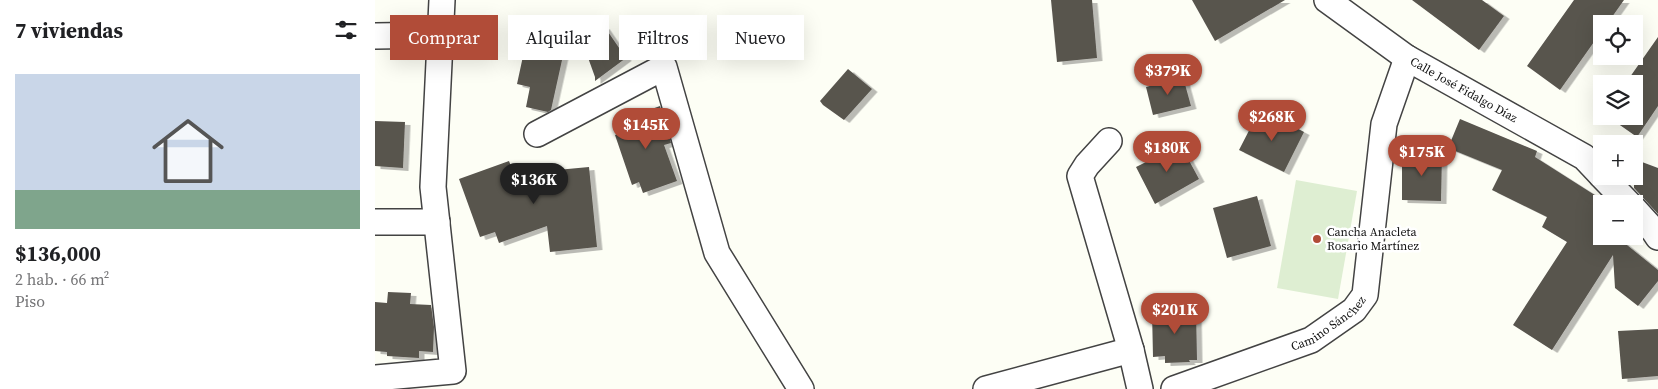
<!DOCTYPE html>
<html lang="es">
<meta charset="utf-8">
<style>
:root{--surface:#fff;--page:#f2f2f2;--text:#202124;--muted:#757577;--accent:#b14c38}
body{margin:0;font-family:"Source Serif 4",serif;background:var(--page);color:var(--text);height:100vh;display:flex;flex-direction:column;font-size:19px;white-space:nowrap}
*{box-sizing:border-box;margin:0}
p{font-size:16px;color:var(--muted)}
.icon{flex:none;width:28px;height:28px;fill:none;stroke:currentColor;stroke-width:2;stroke-linecap:round;stroke-linejoin:round}
.map{position:relative;flex:1;overflow:hidden}
.panel{display:flex;flex-direction:column;background:var(--surface);width:375px}
.panel>*{flex:none}
.banner{position:absolute;left:15px;top:15px;width:475px;height:45px;display:flex;gap:10px}
.fabs{position:absolute;left:1218px;top:15px;display:grid;gap:10px}
.fabs a{display:grid;place-items:center;width:50px;height:50px;border-radius:0px;background:var(--surface);box-shadow:0 5px 20px #0002;font-size:25px}
.price{position:absolute;translate:-50% -42px;padding:0 11px;border-radius:18px;background:var(--accent);color:#fff;font-size:16px;line-height:32px;filter:drop-shadow(0 1px 2px #0008)}
.price::after{content:'';position:absolute;left:50%;top:30px;width:15px;height:11px;margin-left:-8px;background:inherit;clip-path:polygon(0 0,100% 0,50% 100%)}
.price.on{background:#222;color:#fff}
ul{padding:0;list-style:none}
li{display:grid;align-content:center;gap:10px;height:265px;padding:0 15px}
li span{display:grid;place-items:center;height:155px;border-radius:0px;color:#555}
li>.icon{margin-inline-start:auto}
span .icon{width:90px;height:90px;fill:#fffc;stroke-width:1}
li b{font-size:21px}
h2{display:flex;justify-content:space-between;align-items:center;height:60px;padding:0 15px;font-size:21px}
.tag{padding:0 18px;border-radius:0px;background:var(--surface);box-shadow:0 5px 20px #0002;font-size:18px;line-height:45px}
.tag.on{background:var(--accent);color:#fff}
main{display:flex;flex:1;min-height:0}
.map>svg:first-child{display:block}
.pitch{fill:#deeed2}
.building{fill:#58544e;filter:url(#shadow)}
.lines{fill:none;stroke-linecap:round;stroke-linejoin:round}
.minor-casing{stroke:#434343;stroke-width:28}
.minor{stroke:#fff;stroke-width:25}
.poi-dot{fill:#b14c38;stroke:#fff;stroke-width:2}
.labels{text-anchor:middle;dominant-baseline:central;stroke-width:5;stroke-linejoin:round;paint-order:stroke}
.street-label{font-size:12px;fill:#101010;stroke:#fff}
.poi-label{font-size:12px;fill:#101010;stroke:#fff;text-anchor:start}
</style>
<main>
<section class="panel">
<h2>7 viviendas<svg class="icon" aria-label="filters" viewBox="0 0 24 24"><path d="M4 7h16M4 17h16"/><circle cx="9" cy="7" r="2"/><circle cx="15" cy="17" r="2"/></svg></h2>
<ul>
<li><span style="background:linear-gradient(#c9d6e8 75%,#7fa58c 0)"><svg class="icon" aria-label="home" viewBox="0 0 24 24"><path d="M3 11l9-7 9 7M6 9v11h12V9"/></svg></span><div><b>$136,000</b><p>2 hab. · 66 m²</p><p>Piso</p></div></li>
</ul>
</section>
<div class="map">
<svg width="1283" height="389" viewBox="0 0 1283 389">
<defs>
<filter id="shadow"><feDropShadow dx="5.5" dy="3" stdDeviation="0" flood-color="#0004"/></filter>
</defs>
<rect width="100%" height="100%" fill="#fdfef5"/>
<polygon class="pitch" points="921,180 982,191 963,299 902,288"/>
<g class="building">
<polygon points="676,0 717,0 722,58 682,62"/>
<polygon points="817,0 910,0 840,41"/>
<polygon points="1037,0 1107,0 1129,16 1104,50"/>
<polygon points="1199,0 1249,0 1232,24 1226,24 1226,32 1185,90 1152,66"/>
<polygon points="229,26 251,58 220,81 220,77 207,41"/>
<polygon points="153,33 191,42 176,110 173,112 151,107 155,87 142,84"/>
<polygon points="1283,37 1283,106 1262,137 1232,116 1259,116 1259,84 1250,84"/>
<polygon points="473,69 497,89 469,120 448,105 445,101"/>
<polygon points="808,77 816,106 778,115 771,87"/>
<polygon points="285,106 296,143 289,145 302,181 268,193 264,182 257,185 240,135 245,133 241,122"/>
<polygon points="882,115 903,126 906,120 929,132 909,172 864,150"/>
<polygon points="1085,119 1162,151 1160,157 1226,199 1226,236 1250,236 1247,241 1283,270 1283,281 1263,306 1240,288 1238,255 1177,350 1138,325 1192,242 1167,227 1172,217 1117,190 1127,170 1073,148"/>
<polygon points="0,121 30,122 28,168 0,166"/>
<polygon points="804,142 824,179 780,204 761,167 771,162 770,160"/>
<polygon points="1027,154 1067,155 1066,201 1027,200"/>
<polygon points="1259,159 1283,168 1283,214 1259,188"/>
<polygon points="134,161 139,174 214,167 222,247 175,252 172,226 124,243 120,232 105,237 84,179"/>
<polygon points="882,196 896,246 852,258 838,208"/>
<polygon points="13,292 36,293 35,304 56,305 59,327 58,352 44,351 44,358 12,356 12,352 0,351 0,302 12,303"/>
<polygon points="821,309 822,360 814,360 815,362 790,363 790,356 778,357 777,311"/>
<polygon points="1283,329 1283,376 1247,379 1243,331"/>
</g>
<g class="lines">
<g class="minor-casing">
<g id="minor">
<path id="s1" d="M952 0 1032 58 1209 157 1226 175"/>
<polyline points="0,36 66,35"/>
<polyline points="162,134 289,67 342,253 426,389"/>
<polyline points="734,141 712,165 705,176 756,350 765,389"/>
<polyline points="1227,176 1254,204"/>
<polyline points="1259,209 1279,231 1283,237"/>
<polyline points="0,222 62,222"/>
<polyline points="0,378 78,371 58,187 67,0"/>
<polyline points="611,389 756,350"/>
<path id="s2" d="M799 389 936 340 979 310 990 295 1009 124 1032 58"/>
</g>
</g>
<use href="#minor" class="minor"/>
</g>
<circle class="poi-dot" cx="942" cy="239" r="5"/>
<g class="labels">
<g class="street-label">
<text stroke="none"><textPath href="#s1" startOffset="164">Calle José Fidalgo Díaz</textPath></text>
<text stroke="none"><textPath href="#s2" startOffset="169">Camino Sánchez</textPath></text>
</g>
<g class="poi-label">
<text x="952" y="232">Cancha Anacleta<tspan x="952" dy="14">Rosario Martínez</tspan></text>
</g>
</g>
</svg>
<div class="fabs">
<a><svg class="icon" aria-label="locate" viewBox="0 0 24 24"><circle cx="12" cy="12" r="6"/><path d="M12 2v4M12 18v4M2 12h4M18 12h4"/></svg></a>
<a><svg class="icon" aria-label="layers" viewBox="0 0 24 24"><path d="M12 4l9 5-9 5-9-5zM3 14l9 5 9-5"/></svg></a>
<a>+</a>
<a>−</a>
</div>
<b class="price" style="left:793px;top:96px">$379K</b>
<b class="price" style="left:897px;top:142px">$268K</b>
<b class="price" style="left:271px;top:150px">$145K</b>
<b class="price" style="left:792px;top:173px">$180K</b>
<b class="price" style="left:1047px;top:177px">$175K</b>
<b class="price on" style="left:159px;top:205px">$136K</b>
<b class="price" style="left:800px;top:335px">$201K</b>
<div class="banner">
<a class="tag on">Comprar</a>
<a class="tag">Alquilar</a>
<a class="tag">Filtros</a>
<a class="tag">Nuevo</a>
</div>
</div>
</main>
